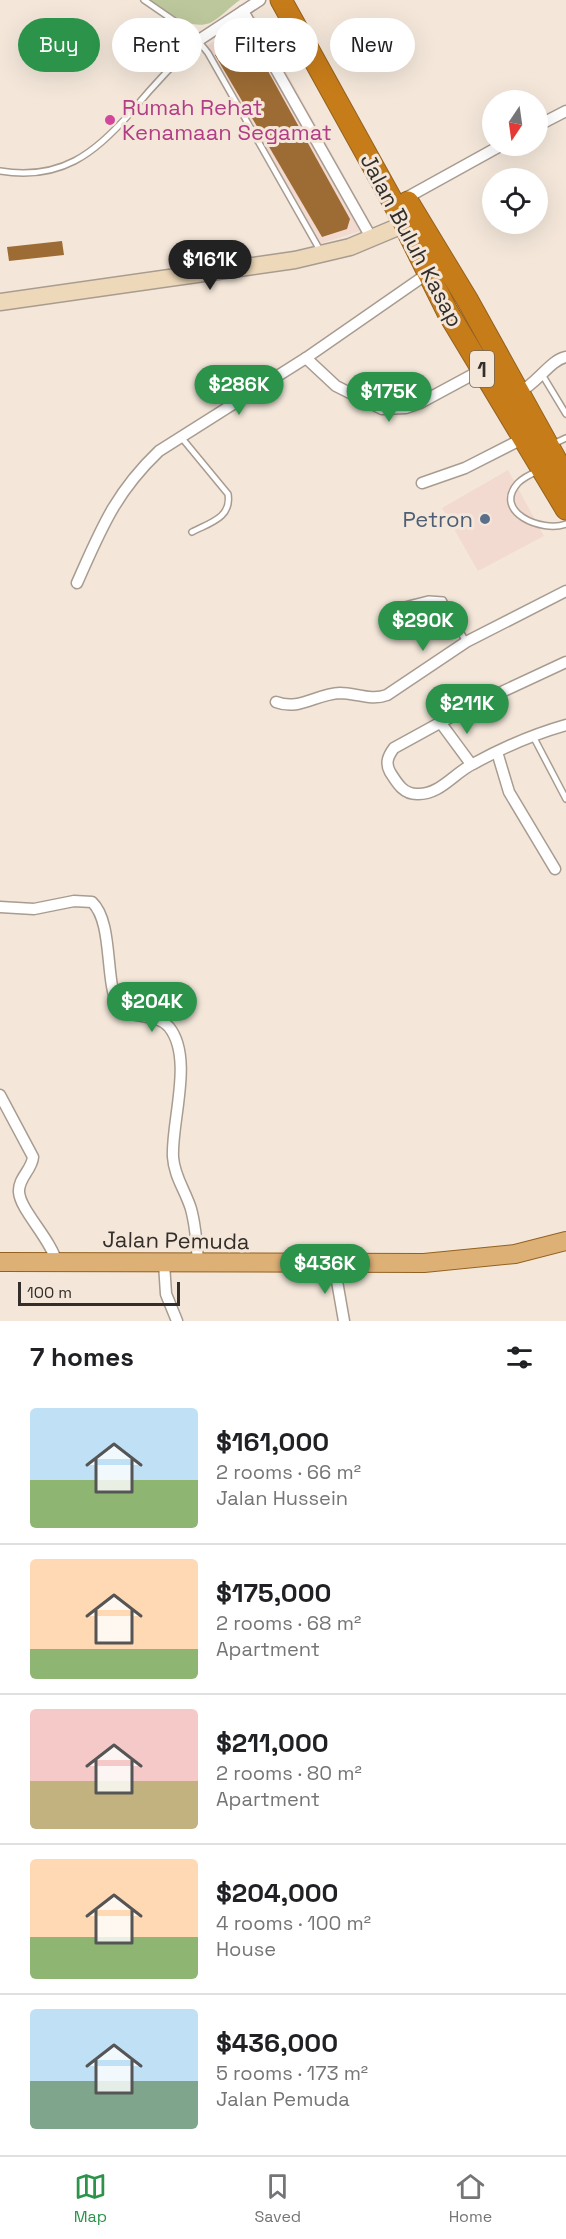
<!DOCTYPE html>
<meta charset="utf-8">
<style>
:root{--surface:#fff;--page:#f6f6f6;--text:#202124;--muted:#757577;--line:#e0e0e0;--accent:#2b934a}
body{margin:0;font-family:"Space Grotesk",sans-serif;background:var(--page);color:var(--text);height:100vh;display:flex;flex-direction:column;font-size:22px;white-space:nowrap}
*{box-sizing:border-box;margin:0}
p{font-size:20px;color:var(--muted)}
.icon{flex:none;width:33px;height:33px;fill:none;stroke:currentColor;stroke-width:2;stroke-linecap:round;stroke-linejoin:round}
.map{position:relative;height:1321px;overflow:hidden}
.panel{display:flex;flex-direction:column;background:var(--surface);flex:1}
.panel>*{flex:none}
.banner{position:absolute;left:18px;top:18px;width:531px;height:54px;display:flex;gap:12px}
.needle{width:39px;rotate:193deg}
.controls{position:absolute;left:482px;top:90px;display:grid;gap:12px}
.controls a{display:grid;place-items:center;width:66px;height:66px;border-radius:50%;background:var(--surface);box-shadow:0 6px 24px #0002;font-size:30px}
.scale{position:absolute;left:18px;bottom:15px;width:162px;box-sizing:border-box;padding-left:6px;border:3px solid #332e29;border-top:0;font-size:16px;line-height:21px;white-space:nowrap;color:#332e29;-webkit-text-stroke:4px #f4e7da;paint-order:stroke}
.price{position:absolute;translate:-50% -51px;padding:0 14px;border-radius:21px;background:var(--accent);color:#fff;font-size:20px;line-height:39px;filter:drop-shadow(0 2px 3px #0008)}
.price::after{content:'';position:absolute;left:50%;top:36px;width:18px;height:14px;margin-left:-9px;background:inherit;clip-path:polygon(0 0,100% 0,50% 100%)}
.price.current{background:#222;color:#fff}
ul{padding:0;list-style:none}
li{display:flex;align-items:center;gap:18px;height:150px;padding:0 30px}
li+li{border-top:2px solid var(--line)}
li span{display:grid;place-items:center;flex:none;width:168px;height:120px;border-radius:6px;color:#555}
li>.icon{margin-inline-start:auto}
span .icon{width:72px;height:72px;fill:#fffc;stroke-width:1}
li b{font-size:26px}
h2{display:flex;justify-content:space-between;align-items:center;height:72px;padding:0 30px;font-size:26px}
.chip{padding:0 21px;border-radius:27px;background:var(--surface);box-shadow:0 6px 24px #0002;font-size:21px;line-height:54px}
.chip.current{background:var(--accent);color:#fff}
.menu{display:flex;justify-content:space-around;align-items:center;height:84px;border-top:2px solid var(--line);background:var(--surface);font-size:16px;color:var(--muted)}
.menu a{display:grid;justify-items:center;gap:3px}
.menu .current{color:var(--accent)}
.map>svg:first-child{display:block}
.commercial{fill:#f2dad0}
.green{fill:#bdc79c}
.building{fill:#9d6c34}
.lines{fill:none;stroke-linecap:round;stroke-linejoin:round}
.lane-casing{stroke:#a89c90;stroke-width:8}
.street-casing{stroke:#a89c90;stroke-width:13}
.secondary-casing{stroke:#a89c90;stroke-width:19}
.primary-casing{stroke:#93611f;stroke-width:20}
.highway-casing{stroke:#93611f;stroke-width:23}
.lane{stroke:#fff;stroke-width:5}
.street{stroke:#fff;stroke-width:10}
.secondary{stroke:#eed8ba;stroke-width:16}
.primary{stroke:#ddb076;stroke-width:18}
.highway{stroke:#c77c1a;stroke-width:21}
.hotel-dot{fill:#d1479c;stroke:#f4e7da;stroke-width:2}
.service-dot{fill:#5c6f8a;stroke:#f4e7da;stroke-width:2}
.labels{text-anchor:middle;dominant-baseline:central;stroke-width:6;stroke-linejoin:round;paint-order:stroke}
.shield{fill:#f4e7da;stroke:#6d665e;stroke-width:1.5}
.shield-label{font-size:21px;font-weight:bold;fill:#332e29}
.hotel-label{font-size:22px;fill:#b23c85;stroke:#f4e7da;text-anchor:start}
.street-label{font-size:22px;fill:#332e29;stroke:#f4e7da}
.service-label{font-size:22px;fill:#4e5e75;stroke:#f4e7da;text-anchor:end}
</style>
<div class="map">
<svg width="566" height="1321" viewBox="0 0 566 1321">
<rect width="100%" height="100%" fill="#f4e7da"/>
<g class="commercial">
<polygon points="255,16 373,227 313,246 202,49"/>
<polygon points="508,470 544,536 478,571 442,508"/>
</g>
<path class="green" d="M149 0H240C231 6 219 19 210 23 189 31 165 10 149 0Z"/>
<g class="building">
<polygon points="253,44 350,219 347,229 322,237 215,55"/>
<polygon points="62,241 64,255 9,261 7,247"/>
</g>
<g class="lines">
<g class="lane-casing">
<g id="lane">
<polyline points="144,0 192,33 208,53 321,252"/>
<path d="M0 171C60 181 95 154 132 111 153 86 175 62 199 40"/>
<polyline points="543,376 566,414"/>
<path d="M181 437 228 494C232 518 209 523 192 532"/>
<polyline points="553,444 566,438"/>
<path d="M538 471C531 474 523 478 518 483 492 512 542 533 566 524"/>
<polyline points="393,608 429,599 443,600 466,642"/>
<polyline points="533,736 566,799"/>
</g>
</g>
<g class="street-casing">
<g id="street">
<polyline points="243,11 372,239"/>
<polyline points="199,40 260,0"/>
<polyline points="537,126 566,111"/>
<polyline points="406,198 500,146"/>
<polyline points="306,358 336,386 382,409 406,408 420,403 483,369"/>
<path d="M518 393C538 383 550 360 566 357"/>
<polyline points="422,483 465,468 524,438"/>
<path d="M77 583C101 529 115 493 159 451L306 358 427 274"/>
<path d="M566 662 465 709 394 748C388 756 385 763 390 772 397 783 403 794 417 794 440 795 454 773 473 764 502 748 534 734 566 725"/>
<path d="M276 702C299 711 316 694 340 693 356 693 371 701 387 695L466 642 566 591"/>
<polyline points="440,722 471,764"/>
<polyline points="497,752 509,792 555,869"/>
<path d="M0 907 34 909 74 901 92 902C114 923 104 981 119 1009 134 1019 157 1013 169 1027 194 1058 171 1122 173 1157 174 1176 186 1192 191 1209 196 1227 197 1245 198 1263"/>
<path d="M0 1095 33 1157C32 1170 18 1178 19 1192 20 1210 51 1239 57 1263"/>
<polyline points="164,1263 166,1294 177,1321"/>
<polyline points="334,1264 344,1321"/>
</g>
</g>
<g class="secondary-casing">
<polyline id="secondary" points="0,302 295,260 350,247 405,224"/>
</g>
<g class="primary-casing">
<polyline id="primary" points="0,1262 424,1263 515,1254 566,1241"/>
</g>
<g class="highway-casing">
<g id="highway">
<polyline points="281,0 394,204 447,311 566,509"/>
<polyline points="408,202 468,301 566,478"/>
</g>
</g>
<use href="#lane" class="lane"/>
<use href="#street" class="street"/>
<use href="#secondary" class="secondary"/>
<use href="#primary" class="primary"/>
<use href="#highway" class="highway"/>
</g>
<circle class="hotel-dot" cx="110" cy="120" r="6"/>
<circle class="service-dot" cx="485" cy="519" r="6"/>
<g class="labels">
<rect class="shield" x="470" y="351" width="24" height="36" rx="4.5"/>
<g class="shield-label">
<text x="482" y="369">1</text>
</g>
<g class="hotel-label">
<text x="122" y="107">Rumah Rehat<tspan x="122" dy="25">Kenamaan Segamat</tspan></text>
</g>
<g class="street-label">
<text transform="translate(412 240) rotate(62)">Jalan Buluh Kasap</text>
<text transform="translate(176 1240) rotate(1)">Jalan Pemuda</text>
</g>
<g class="service-label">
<text x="473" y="519">Petron</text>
</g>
</g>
</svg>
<div class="controls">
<a><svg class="needle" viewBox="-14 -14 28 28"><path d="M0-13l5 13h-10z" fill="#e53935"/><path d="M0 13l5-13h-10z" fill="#757577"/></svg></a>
<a><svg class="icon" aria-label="locate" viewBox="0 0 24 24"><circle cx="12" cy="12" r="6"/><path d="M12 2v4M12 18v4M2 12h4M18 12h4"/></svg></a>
</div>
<div class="scale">100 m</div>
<b class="price current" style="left:210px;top:291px">$161K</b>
<b class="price" style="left:239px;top:416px">$286K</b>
<b class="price" style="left:389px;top:423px">$175K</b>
<b class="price" style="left:423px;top:652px">$290K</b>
<b class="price" style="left:467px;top:735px">$211K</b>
<b class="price" style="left:152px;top:1033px">$204K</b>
<b class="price" style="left:325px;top:1295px">$436K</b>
<div class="banner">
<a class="chip current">Buy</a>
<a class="chip">Rent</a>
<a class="chip">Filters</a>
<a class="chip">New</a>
</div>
</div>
<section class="panel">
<h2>7 homes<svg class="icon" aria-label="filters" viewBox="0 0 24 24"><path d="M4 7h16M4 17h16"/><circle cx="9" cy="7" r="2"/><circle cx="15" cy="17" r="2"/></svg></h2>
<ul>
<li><span style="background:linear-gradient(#bfe0f5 60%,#8fb573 0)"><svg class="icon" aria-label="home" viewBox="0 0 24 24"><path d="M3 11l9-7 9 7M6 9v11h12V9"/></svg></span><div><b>$161,000</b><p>2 rooms · 66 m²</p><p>Jalan Hussein</p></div></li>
<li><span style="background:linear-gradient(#ffd9b3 75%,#8fb573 0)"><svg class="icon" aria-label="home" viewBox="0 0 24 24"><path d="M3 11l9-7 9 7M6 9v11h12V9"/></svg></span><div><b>$175,000</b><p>2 rooms · 68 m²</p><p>Apartment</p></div></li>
<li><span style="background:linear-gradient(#f6c9c9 60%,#c2b280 0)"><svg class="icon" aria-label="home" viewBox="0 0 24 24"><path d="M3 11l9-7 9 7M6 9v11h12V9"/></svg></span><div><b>$211,000</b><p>2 rooms · 80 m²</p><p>Apartment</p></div></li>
<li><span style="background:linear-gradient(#ffd9b3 65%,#8fb573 0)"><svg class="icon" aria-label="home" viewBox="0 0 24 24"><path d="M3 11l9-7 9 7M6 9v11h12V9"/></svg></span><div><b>$204,000</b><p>4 rooms · 100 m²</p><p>House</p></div></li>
<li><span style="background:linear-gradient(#bfe0f5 60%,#7fa58c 0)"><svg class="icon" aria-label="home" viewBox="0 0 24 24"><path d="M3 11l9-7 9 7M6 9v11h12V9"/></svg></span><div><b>$436,000</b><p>5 rooms · 173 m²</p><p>Jalan Pemuda</p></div></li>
</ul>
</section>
<nav class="menu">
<a class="current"><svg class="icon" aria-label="map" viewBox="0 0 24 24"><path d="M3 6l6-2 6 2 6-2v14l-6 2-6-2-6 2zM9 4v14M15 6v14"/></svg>Map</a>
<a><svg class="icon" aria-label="saved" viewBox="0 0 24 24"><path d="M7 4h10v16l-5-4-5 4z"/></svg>Saved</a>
<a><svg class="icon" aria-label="home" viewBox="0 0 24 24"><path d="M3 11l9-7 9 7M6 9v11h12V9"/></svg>Home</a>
</nav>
